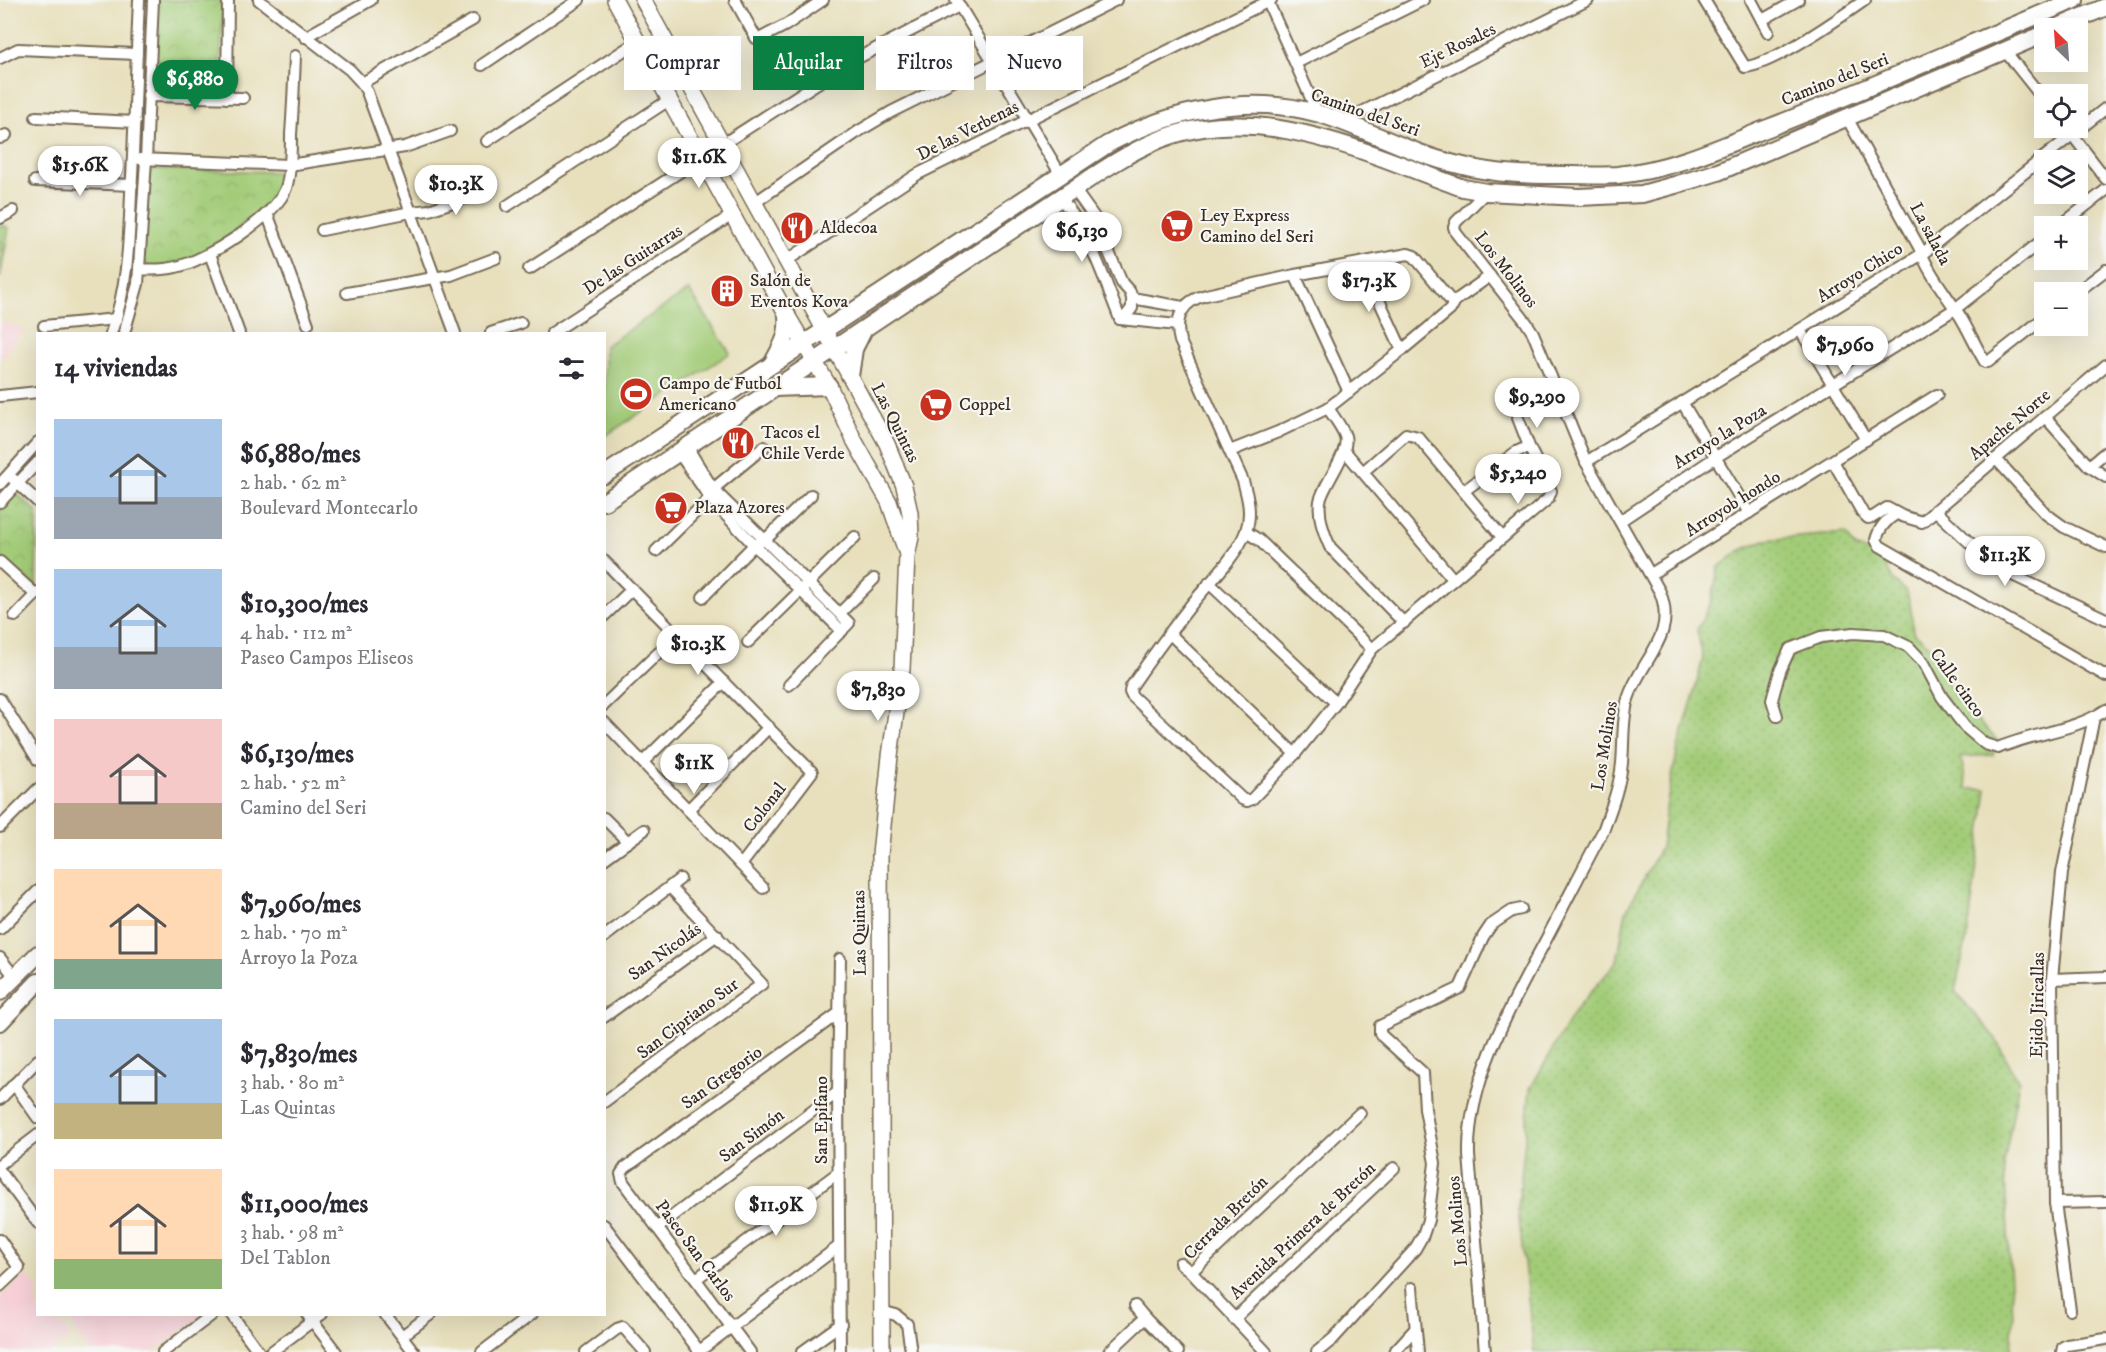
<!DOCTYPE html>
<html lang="es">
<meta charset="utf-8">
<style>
:root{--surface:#fff;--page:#f2f2f3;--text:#2b2b33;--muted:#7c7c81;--accent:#0b8043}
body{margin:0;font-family:"IM FELL DW Pica",serif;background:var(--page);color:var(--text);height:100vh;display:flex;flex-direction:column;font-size:22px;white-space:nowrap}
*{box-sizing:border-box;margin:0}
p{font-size:20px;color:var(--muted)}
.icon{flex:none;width:33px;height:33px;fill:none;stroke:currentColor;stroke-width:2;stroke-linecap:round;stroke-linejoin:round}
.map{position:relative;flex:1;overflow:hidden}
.panel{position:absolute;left:36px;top:332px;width:570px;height:984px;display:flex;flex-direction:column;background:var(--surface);border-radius:0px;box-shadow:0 6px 24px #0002}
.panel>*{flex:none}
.hud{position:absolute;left:624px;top:36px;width:570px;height:54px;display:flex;gap:12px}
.needle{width:39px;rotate:335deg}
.fabs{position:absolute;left:2034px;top:18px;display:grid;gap:12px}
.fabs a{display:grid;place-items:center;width:54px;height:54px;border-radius:0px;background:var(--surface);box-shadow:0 6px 24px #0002;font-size:30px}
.price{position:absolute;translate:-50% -51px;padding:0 14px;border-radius:21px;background:#fff;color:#222;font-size:20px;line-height:39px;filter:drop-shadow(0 2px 3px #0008)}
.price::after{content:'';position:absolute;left:50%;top:36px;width:18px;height:14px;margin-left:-9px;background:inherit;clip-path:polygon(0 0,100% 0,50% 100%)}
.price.active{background:var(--accent);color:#fff}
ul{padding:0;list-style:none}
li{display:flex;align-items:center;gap:18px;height:150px;padding:0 18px}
li span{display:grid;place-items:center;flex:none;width:168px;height:120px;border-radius:0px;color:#555}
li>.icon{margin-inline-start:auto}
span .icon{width:72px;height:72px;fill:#fffc;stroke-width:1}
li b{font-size:26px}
h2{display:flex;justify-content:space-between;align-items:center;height:72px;padding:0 18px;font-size:26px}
.tag{padding:0 21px;border-radius:0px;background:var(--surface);box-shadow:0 6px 24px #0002;font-size:21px;line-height:54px}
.tag.active{background:var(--accent);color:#fff}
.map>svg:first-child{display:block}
.built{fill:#f6cfd7}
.grass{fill:url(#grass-dots);stroke:#6f7b4b;stroke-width:1.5}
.park{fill:url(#park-crowns);stroke:#6f7b4b;stroke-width:1.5}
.pitch{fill:#a3cc78;stroke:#6f7b4b;stroke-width:1.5}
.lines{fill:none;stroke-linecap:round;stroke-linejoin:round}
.street-casing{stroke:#786a56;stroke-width:14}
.secondary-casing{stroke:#786a56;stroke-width:18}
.primary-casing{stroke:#786a56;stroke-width:20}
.street{stroke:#fff;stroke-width:10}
.secondary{stroke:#fff;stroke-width:15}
.primary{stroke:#fff;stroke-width:16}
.labels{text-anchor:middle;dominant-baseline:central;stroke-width:4.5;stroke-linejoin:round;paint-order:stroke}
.street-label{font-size:18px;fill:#3b2a1e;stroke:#f6f6f2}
.poi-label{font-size:18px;fill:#3b2a1e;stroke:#f6f6f2;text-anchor:start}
</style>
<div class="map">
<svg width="2106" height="1352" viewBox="0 0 2106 1352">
<defs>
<pattern id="grass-dots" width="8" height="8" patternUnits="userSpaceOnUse" patternTransform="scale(1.5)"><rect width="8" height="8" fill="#a3cc78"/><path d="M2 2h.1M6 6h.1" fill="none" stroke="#8daf67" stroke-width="1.8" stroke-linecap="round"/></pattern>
<pattern id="park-crowns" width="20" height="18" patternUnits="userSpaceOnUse" patternTransform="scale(1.5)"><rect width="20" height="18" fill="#a3cc78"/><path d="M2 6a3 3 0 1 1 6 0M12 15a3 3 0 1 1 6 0" fill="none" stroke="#8daf67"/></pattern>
</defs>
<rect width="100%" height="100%" fill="#f6f6f2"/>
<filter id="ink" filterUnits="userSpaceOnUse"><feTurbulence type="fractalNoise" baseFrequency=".0167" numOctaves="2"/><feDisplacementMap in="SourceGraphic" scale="12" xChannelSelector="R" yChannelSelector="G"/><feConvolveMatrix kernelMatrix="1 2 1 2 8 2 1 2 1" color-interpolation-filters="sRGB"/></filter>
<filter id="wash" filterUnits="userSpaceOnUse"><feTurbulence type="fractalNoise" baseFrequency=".008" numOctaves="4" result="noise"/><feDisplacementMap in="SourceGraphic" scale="24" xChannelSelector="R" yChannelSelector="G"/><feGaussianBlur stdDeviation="1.35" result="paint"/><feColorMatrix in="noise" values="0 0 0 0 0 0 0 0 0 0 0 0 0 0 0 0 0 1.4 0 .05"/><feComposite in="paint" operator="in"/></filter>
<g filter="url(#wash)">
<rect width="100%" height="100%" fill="#e8e0bd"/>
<g class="built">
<polygon points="0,322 25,329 0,360"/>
<polygon points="27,1274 37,1288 38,1314 55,1314 71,1337 51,1352 0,1352 0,1297"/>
<polygon points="64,1314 206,1314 151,1352 90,1352"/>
</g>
<polygon class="grass" points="1845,533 1855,547 1881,557 1893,580 1907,592 1911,609 1913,632 1930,646 1948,673 1947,682 1955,697 1997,740 1993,755 1961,757 1967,789 1987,789 1968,932 1955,991 1995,1038 2019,1082 2004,1163 2013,1317 2011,1352 1534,1352 1518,1210 1530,1089 1575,1010 1617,962 1626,911 1661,847 1667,802 1678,748 1694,694 1703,658 1697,630 1711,602 1719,567 1740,551 1765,540"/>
<g class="park">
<polygon points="156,0 224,0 218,93 154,95"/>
<polygon points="153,169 281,172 285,178 276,195 224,241 179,264 150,268 143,262 148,175"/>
<polygon points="2,225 9,228 0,278 0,226"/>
<polygon points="16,493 37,512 36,587 0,556 0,510"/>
</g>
<polygon class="pitch" points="689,290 730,353 605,436 605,346"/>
</g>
<g filter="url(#ink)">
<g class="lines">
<g class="street-casing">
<g id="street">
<polyline points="259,0 350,70 362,83 367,92 455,333"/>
<polyline points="735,0 756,38 759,39 786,25 823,0"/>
<polyline points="956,0 1061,175"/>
<polyline points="1267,0 1318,114"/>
<path d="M1704 0 1745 67C1772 65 1841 17 1865 0"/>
<polyline points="1751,0 1768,32"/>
<polyline points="1762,20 1798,0"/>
<polyline points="305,37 371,0"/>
<polyline points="2005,51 2044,100"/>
<polyline points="0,58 18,49 137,54"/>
<polyline points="1296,63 1423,0"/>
<polyline points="482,65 579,0"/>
<polyline points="362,83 473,20"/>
<polyline points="148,96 243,98"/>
<polyline points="227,98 228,0"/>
<polyline points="36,117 135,122"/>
<path d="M1847 118 1919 247C1928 273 1946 294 1960 316 1969 331 1976 347 1985 362H1988L2044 318"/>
<polyline points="1342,122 1588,0"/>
<polyline points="2067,128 2106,179"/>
<polyline points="0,138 6,135"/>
<polyline points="487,141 638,41"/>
<polyline points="140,159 289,165 405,147 450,131"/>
<polyline points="35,181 132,185"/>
<polyline points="1074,189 1094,217 1122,283 1130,292 1132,298 1132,308 1126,316 1120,319"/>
<path d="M1060 198C1090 232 1103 277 1120 319"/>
<polyline points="754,203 859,131 891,112 1116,0"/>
<polyline points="507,206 669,100"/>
<polyline points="267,213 308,324"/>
<polyline points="0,218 13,211"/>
<polyline points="2060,226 2106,190"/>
<polyline points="322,230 411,212 429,210 473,195"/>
<polyline points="210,254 239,333"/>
<polyline points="786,261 918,174 1271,0"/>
<polyline points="1362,263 1402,350"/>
<path d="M139 269C152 270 164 270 176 267 205 261 276 217 286 188 291 172 291 151 291 134 293 108 294 82 295 56"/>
<polyline points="529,269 850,62 959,6"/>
<polyline points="1295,275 1349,392"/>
<polyline points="2077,292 2106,270"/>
<polyline points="347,293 451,275 496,258"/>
<polyline points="1132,298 1183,307"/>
<polyline points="1452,303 1490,276"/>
<polyline points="1120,319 1177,325"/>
<polyline points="44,326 116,319"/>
<polyline points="1800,330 1866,440"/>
<path d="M111 333C128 287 129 241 131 193 135 129 136 64 139 0"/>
<polyline points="124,333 138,284 146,160 153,0"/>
<polyline points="491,333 521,323"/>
<polyline points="552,333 732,215"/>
<polyline points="0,396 38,392"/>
<polyline points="1682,402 1749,513"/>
<path d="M1328 408C1333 416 1342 427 1345 436 1350 453 1324 483 1320 501 1318 516 1324 534 1330 547L1404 623"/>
<polyline points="2045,417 2089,466 2106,477"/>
<polyline points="687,447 713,489 849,623 789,685"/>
<polyline points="1344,450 1453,579"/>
<path d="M1230 451 1278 432 1328 408 1402 350 1450 310 1453 305 1451 301 1414 256 1408 254 1295 275 1206 295C1182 301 1174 318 1180 341L1243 481C1248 498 1252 514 1246 531 1237 556 1208 584 1191 605 1170 632 1150 659 1131 687L1130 692 1132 696 1242 799 1247 801 1252 799 1295 754 1336 703 1372 649 1548 499 1551 491 1530 449 1518 418"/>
<polyline points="679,453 710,498 754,545 842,631"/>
<polyline points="1996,459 2046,514 2064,527 2106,547"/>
<polyline points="1833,461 1862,512 1868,518 1873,517 1887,508 1902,516 1922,522 2106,365"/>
<polyline points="1586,462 1922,254 2106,108"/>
<polyline points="2089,466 2106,452"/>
<polyline points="1364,471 1406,434 1418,437 1502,537"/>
<polyline points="13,479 38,502"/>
<polyline points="0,484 38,442"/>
<polyline points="1464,491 1516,452 1523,449 1530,449"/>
<polyline points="0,502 38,462"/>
<polyline points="1935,510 1987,559 2006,572 2106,619"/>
<path d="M1896 514C1886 520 1879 528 1876 540L1880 546 2106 676"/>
<polyline points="1620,521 1716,457 1955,309 2044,239"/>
<polyline points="1246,532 1259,540 1372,649"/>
<polyline points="656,551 710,498 713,489 764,447"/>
<polyline points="604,561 812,772 741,865"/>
<polyline points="0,562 35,594"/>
<polyline points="1651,574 1937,395"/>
<polyline points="1209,583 1336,703"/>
<polyline points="703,597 754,545 765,540 811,495"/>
<polyline points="840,613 874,579"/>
<polyline points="15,616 38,592"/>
<polyline points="604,616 632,589"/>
<polyline points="1169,633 1295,754"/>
<polyline points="748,642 855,537"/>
<polyline points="0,699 38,760"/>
<polyline points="604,705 677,635"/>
<path d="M1777 716 1772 700 1780 671 1790 649 1821 637 1853 633 1884 635 1909 647 1924 663 1942 697 1965 727 1985 744 1998 748C2032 733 2075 731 2106 710"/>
<polyline points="604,722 763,888"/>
<polyline points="643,762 724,682"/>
<polyline points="688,810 769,727"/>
<polyline points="604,818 628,842"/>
<polyline points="0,827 38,789"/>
<polyline points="604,859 644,830"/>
<polyline points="0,929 38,891"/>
<polyline points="604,937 680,879"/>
<polyline points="0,958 15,977"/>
<polyline points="2052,979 2106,977"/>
<polyline points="604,1017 717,935"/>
<polyline points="14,1084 38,1118"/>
<polyline points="0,1099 38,1060"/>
<polyline points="604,1102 762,984 670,887"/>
<polyline points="0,1164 38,1135"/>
<polyline points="0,1171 38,1223"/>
<polyline points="2055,1203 2106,1202"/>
<polyline points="604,1225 700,1352"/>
<polyline points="657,1228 838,1092"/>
<polyline points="0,1240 19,1268 0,1286"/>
<polyline points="1180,1263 1191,1272"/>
<polyline points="696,1279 839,1172"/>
<polyline points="1412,1288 1418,1352"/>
<polyline points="1135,1306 1145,1318"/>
<polyline points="2070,1310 2055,1203 2052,979 2062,873 2094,717"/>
<polyline points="881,1311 896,1315 907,1324 911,1352"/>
<polyline points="231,1314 259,1352"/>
<polyline points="307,1314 336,1352"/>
<polyline points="385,1314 414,1352"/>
<polyline points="1234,1319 1394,1168"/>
<polyline points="402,1336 431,1314"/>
<polyline points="163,1352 213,1314"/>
<polyline points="271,1352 322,1314"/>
<polyline points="482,1352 532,1314"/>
<polyline points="586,1352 617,1329 623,1327 645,1352"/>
<polyline points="698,1352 838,1247"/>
<polyline points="750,1352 623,1182 621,1174 625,1168 839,1013"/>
<polyline points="802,1352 841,1324"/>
<polyline points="840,1352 838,1092 840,959"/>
<polyline points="1109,1352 1145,1318 1178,1352"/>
<polyline points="1266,1352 1191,1272 1360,1113"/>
<polyline points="1317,1352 1333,1339 1415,1249 1423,1235 1428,1220 1435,1163 1425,1109 1423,1073 1382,1036 1380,1033 1380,1026 1460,988 1483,937 1491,925 1512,911 1521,909"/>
<polyline points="1394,1352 1415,1329"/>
<path d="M1485 1352 1469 1155C1467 1078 1515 999 1550 932 1568 898 1585 864 1603 831 1611 809 1620 786 1622 763 1624 742 1622 719 1628 699 1640 660 1678 637 1660 592L1586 462 1533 333 1526 322 1456 233 1454 227 1456 222 1486 192"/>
<polyline points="2062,1352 2063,1347 2067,1345 2106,1339"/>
</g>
</g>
<g class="secondary-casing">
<g id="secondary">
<polyline points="615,0 787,315 829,386 854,440 889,502 907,554"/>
<polyline points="643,0 887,444 904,486 910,513 911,537 907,556 902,669 890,756 880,855 882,1352"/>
</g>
</g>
<g class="primary-casing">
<g id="primary">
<polyline points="2056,28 2106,7"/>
<path d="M772 364C782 346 789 336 787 315"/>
<polyline points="850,376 854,349 864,329"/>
<polyline points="774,388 829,386"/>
<path d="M604 475 1108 144C1172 110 1248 93 1320 114 1368 129 1411 154 1459 165 1496 175 1534 175 1571 175 1586 175 1602 176 1617 175 1671 170 1718 148 1768 128 1871 88 1972 42 2075 0"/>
<path d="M604 502 1060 198C1090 179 1121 156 1154 142 1257 97 1367 154 1463 188L1486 192 1579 197 1642 194 1675 185 1718 172 2044 34"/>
<polyline points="0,992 38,954"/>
<polyline points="0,1022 38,982"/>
</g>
</g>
<use href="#street" class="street"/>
<use href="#secondary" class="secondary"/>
<use href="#primary" class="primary"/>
</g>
</g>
<defs>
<g id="supermarket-disc" transform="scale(1.725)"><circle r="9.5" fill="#c8321e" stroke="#f6f6f2"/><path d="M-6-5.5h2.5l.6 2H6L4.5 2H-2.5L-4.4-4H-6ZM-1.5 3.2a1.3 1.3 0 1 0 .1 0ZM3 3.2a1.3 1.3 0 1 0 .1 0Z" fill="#fff"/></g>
<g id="restaurant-disc" transform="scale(1.725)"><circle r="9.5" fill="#c8321e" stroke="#f6f6f2"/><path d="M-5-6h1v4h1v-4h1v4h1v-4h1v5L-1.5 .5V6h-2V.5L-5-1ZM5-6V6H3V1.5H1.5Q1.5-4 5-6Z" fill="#fff"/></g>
<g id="building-disc" transform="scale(1.725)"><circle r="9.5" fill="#c8321e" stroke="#f6f6f2"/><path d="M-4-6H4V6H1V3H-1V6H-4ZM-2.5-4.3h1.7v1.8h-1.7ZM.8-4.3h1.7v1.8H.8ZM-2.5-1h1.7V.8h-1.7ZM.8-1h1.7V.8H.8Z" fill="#fff"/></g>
<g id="stadium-disc" transform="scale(1.725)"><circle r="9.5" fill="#c8321e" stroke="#f6f6f2"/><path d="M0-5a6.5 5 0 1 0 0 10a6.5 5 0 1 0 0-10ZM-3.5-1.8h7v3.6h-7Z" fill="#fff"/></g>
</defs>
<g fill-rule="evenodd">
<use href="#supermarket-disc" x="1177" y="226"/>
<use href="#restaurant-disc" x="797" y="228"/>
<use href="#building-disc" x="727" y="291"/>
<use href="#stadium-disc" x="636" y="394"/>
<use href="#supermarket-disc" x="936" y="405"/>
<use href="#restaurant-disc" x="738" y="443"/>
<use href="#supermarket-disc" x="671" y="508"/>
</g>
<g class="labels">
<g class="street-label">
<text transform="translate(1458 46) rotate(-26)">Eje Rosales</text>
<text transform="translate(1835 80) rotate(-22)">Camino del Seri</text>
<text transform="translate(1365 113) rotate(19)">Camino del Seri</text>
<text transform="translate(968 131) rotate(-27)">De las Verbenas</text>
<text transform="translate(1930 234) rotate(62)">La salada</text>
<text transform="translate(633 260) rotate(-33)">De las Guitarras</text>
<text transform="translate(1506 270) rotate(52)">Los Molinos</text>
<text transform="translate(1860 273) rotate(-32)">Arroyo Chico</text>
<text transform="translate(895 423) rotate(63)">Las Quintas</text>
<text transform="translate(2010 425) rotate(-40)">Apache Norte</text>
<text transform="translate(1720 437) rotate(-32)">Arroyo la Poza</text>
<text transform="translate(1733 504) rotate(-32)">Arroyob hondo</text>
<text transform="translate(1957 683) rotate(54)">Calle cinco</text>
<text transform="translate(1605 746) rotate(-81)">Los Molinos</text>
<text transform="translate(765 808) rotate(-52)">Colonal</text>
<text transform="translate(860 933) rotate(-91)">Las Quintas</text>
<text transform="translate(665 952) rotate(-36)">San Nicolás</text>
<text transform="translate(2038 1005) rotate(-89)">Ejido Jiricallas</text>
<text transform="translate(688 1019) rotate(-37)">San Cipriano Sur</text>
<text transform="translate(722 1078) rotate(-36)">San Gregorio</text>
<text transform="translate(822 1120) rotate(-90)">San Epifano</text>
<text transform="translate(752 1136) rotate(-37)">San Simón</text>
<text transform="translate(1226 1218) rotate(-45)">Cerrada Bretón</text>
<text transform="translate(1458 1221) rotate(-95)">Los Molinos</text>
<text transform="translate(1303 1231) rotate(-43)">Avenida Primera de Bretón</text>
<text transform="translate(695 1251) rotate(53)">Paseo San Carlos</text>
</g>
<g class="poi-label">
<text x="1200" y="216">Ley Express<tspan x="1200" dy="21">Camino del Seri</tspan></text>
<text x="820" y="228">Aldecoa</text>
<text x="750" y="281">Salón de<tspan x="750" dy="21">Eventos Kova</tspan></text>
<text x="659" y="384">Campo de Futbol<tspan x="659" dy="21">Americano</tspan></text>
<text x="959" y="405">Coppel</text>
<text x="761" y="433">Tacos el<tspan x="761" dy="21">Chile Verde</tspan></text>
<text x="694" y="508">Plaza Azores</text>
</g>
</g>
</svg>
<div class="fabs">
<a><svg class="needle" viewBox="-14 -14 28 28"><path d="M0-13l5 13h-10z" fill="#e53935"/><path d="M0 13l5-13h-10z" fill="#7c7c81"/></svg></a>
<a><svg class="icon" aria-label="locate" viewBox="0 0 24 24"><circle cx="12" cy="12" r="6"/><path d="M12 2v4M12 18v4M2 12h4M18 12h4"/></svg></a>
<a><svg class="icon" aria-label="layers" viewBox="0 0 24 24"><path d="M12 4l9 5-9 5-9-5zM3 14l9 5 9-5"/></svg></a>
<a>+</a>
<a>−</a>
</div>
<b class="price active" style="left:195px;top:111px">$6,880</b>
<b class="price" style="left:699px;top:189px">$11.6K</b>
<b class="price" style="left:80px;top:197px">$15.6K</b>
<b class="price" style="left:456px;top:216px">$10.3K</b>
<b class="price" style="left:1082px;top:263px">$6,130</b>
<b class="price" style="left:1369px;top:313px">$17.3K</b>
<b class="price" style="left:1845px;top:377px">$7,960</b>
<b class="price" style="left:1537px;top:429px">$9,290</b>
<b class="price" style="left:1518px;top:505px">$5,240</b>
<b class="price" style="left:2005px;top:587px">$11.3K</b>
<b class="price" style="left:698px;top:676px">$10.3K</b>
<b class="price" style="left:878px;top:722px">$7,830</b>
<b class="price" style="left:694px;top:795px">$11K</b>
<b class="price" style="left:776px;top:1237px">$11.9K</b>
<div class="hud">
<a class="tag">Comprar</a>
<a class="tag active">Alquilar</a>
<a class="tag">Filtros</a>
<a class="tag">Nuevo</a>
</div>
<section class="panel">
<h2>14 viviendas<svg class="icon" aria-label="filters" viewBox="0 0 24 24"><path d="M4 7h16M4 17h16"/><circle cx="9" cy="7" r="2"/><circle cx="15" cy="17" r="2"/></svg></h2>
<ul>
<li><span style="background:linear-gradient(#a9c7e8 65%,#9aa5b1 0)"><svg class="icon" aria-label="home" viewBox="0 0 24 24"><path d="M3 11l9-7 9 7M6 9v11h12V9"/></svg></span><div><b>$6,880/mes</b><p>2 hab. · 62 m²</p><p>Boulevard Montecarlo</p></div></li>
<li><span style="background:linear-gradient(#a9c7e8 65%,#9aa5b1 0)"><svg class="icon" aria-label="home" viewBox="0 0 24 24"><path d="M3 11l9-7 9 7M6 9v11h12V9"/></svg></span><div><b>$10,300/mes</b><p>4 hab. · 112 m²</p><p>Paseo Campos Eliseos</p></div></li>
<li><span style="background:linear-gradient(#f6c9c9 70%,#b9a48a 0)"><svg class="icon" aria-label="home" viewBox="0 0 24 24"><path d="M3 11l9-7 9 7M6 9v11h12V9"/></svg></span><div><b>$6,130/mes</b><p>2 hab. · 52 m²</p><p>Camino del Seri</p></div></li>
<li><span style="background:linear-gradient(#ffd9b3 75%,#7fa58c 0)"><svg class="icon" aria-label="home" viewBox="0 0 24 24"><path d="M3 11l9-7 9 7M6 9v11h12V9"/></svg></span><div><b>$7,960/mes</b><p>2 hab. · 70 m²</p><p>Arroyo la Poza</p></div></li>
<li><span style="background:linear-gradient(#a9c7e8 70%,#c2b280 0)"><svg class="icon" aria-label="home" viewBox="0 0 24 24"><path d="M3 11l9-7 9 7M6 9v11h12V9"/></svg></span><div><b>$7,830/mes</b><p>3 hab. · 80 m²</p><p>Las Quintas</p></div></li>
<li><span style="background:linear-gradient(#ffd9b3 75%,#8fb573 0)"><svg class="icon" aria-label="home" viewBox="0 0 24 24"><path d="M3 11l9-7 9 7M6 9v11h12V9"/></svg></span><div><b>$11,000/mes</b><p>3 hab. · 98 m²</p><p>Del Tablon</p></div></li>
</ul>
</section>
</div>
